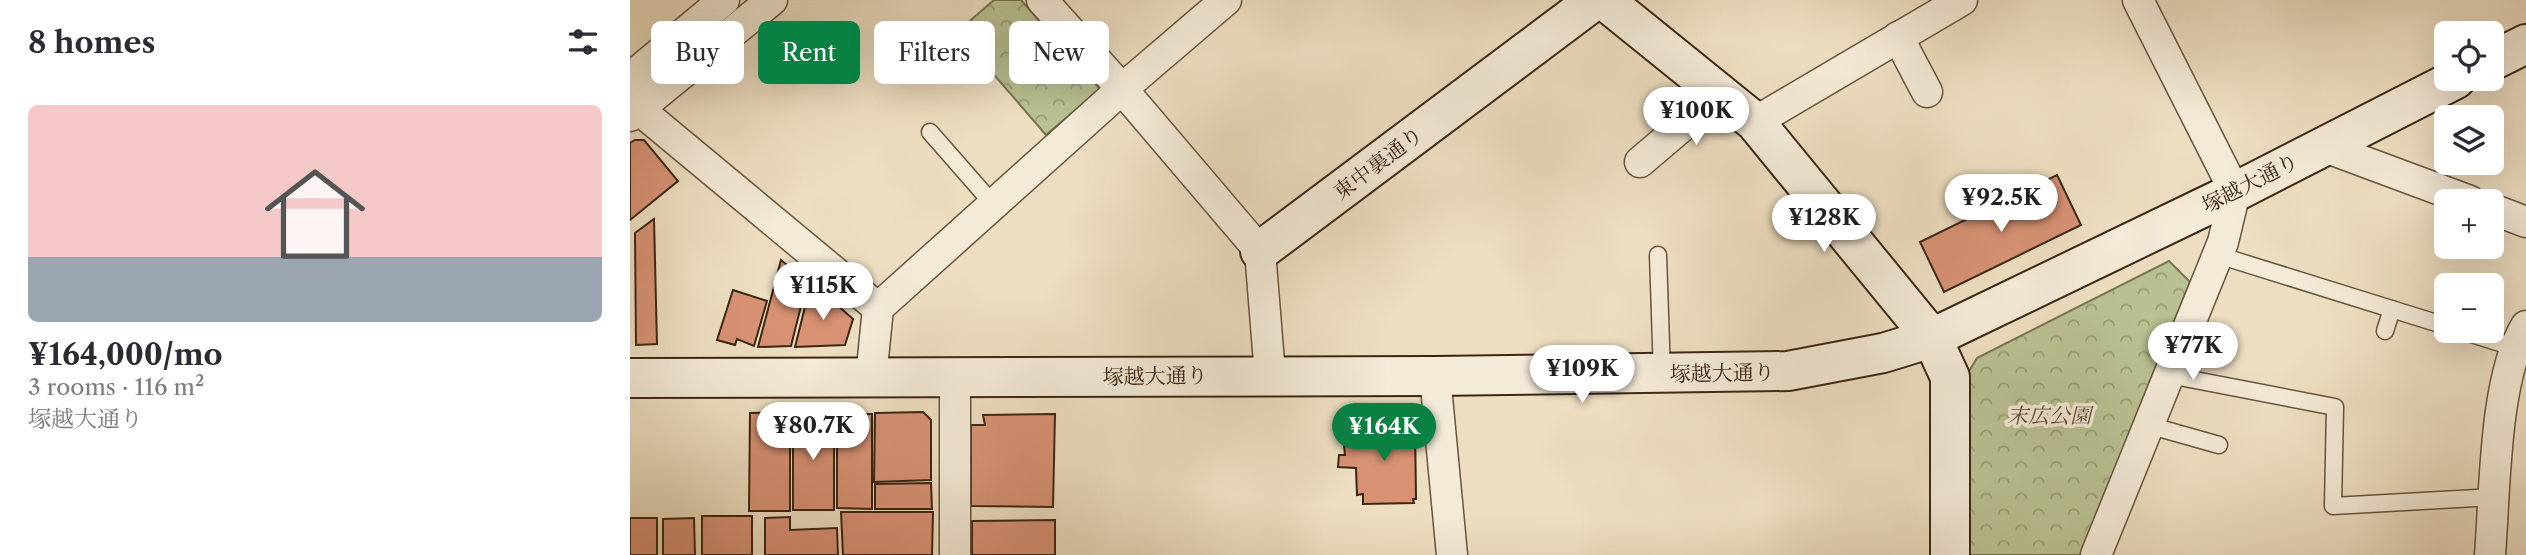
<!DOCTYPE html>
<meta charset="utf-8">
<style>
:root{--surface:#fff;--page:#f7f7f7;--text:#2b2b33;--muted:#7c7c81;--accent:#0b8043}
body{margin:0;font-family:"Libre Caslon Text","Noto Serif JP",serif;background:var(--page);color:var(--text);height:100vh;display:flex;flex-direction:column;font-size:26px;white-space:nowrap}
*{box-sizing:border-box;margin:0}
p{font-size:23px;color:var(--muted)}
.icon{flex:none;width:38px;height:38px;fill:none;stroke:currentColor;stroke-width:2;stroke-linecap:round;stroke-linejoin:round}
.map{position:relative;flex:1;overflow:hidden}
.side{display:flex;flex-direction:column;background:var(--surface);width:630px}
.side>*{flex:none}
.top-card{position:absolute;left:21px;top:21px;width:665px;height:63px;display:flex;gap:14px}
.buttons{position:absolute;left:1804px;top:21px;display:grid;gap:14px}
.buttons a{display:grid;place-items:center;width:70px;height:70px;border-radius:10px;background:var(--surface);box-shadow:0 7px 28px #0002;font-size:35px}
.price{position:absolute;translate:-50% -60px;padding:0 16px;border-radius:24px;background:#fff;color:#222;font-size:23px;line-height:46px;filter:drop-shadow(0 2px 4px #0008)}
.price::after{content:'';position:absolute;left:50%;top:42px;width:21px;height:16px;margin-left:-10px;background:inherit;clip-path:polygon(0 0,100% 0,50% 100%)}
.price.current{background:var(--accent);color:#fff}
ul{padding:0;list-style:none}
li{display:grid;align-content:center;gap:14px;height:371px;padding:0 28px}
li span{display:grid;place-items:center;height:217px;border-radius:10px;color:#555}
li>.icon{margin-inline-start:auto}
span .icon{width:126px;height:126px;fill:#fffc;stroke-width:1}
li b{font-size:30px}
h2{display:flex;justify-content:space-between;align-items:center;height:84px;padding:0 28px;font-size:30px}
.chip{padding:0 24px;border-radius:10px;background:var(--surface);box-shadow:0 7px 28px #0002;font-size:24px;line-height:63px}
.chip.current{background:var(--accent);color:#fff}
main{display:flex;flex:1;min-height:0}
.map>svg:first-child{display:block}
.park{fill:url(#park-crowns);stroke:#7a7452;stroke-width:2}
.building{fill:#d79274;stroke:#3c2613;stroke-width:2}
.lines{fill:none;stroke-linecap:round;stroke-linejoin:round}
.lane-casing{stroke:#68543e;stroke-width:19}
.street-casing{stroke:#68543e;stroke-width:33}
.secondary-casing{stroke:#3c2613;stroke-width:42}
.lane{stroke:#f3ead7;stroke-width:16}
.street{stroke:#f3ead7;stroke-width:30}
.secondary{stroke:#f3ead7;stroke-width:38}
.labels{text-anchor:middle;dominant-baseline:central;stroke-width:7;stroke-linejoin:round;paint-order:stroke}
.street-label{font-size:21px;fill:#3c2613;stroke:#f3ead7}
.park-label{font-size:21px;font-style:italic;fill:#5b4d33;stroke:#f3ead7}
</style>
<main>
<section class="side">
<h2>8 homes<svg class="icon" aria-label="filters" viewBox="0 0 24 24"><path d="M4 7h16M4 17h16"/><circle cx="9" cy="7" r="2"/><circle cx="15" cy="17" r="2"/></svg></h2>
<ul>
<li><span style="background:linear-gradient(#f6c9c9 70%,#9aa5b1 0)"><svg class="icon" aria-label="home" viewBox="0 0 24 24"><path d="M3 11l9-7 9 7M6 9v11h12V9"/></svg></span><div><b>¥164,000/mo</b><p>3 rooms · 116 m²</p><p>塚越大通り</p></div></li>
</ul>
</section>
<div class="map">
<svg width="1896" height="555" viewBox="0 0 1896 555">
<defs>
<pattern id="park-crowns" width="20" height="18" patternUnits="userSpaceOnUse" patternTransform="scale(1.75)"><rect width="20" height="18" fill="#b9c192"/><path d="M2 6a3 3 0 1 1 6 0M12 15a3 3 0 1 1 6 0" fill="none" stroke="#989d76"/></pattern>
</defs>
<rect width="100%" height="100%" fill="#eddec1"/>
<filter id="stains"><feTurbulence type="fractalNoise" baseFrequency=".00286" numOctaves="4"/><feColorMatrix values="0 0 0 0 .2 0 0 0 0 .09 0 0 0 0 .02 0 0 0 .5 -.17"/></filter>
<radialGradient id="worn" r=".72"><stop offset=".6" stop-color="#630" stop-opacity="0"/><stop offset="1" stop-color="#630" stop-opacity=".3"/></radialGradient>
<g class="park">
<polygon points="364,0 391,0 470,89 416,135 327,32"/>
<polygon points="1539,261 1560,282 1450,555 1337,555 1338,373 1347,358"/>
</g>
<g class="building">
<polygon points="5,140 14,140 48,181 0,220 0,143"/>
<polygon points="1427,175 1451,225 1314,292 1290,242"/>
<polygon points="24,219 27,344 6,345 5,233"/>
<polygon points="151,260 177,282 161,346 128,347"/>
<polygon points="180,287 190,290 223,319 215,345 165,347"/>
<polygon points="103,290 137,301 124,346 107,339 105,345 87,340"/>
<polygon points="160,412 160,511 119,511 120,413"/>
<polygon points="293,412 301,420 301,480 244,482 245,413"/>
<rect x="163" y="413" width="41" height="97"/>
<polygon points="207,414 242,414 242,509 207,508"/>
<polygon points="425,414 423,507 341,506 341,425 355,425 353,415"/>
<polygon points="732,422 782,422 782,427 785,426 786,499 783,499 784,503 733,504 733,494 727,495 726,468 708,467 709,455 715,455 714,446 727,446 727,431 732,430"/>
<polygon points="301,483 302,509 245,509 245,484"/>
<polygon points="211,512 303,512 302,555 213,555"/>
<rect x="72" y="516" width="50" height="39"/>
<polygon points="160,517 160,530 207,528 208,555 135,555 135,518"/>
<rect x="0" y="518" width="27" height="37"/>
<polygon points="64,518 65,555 33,555 33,519"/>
<polygon points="425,520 425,555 342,555 342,521"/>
</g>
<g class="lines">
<g class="lane-casing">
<g id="lane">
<polyline points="300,132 363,204"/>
<polyline points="1028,255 1032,374"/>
<polyline points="1588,255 1816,326"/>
<polyline points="1755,331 1762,309"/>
<polyline points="1832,331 1886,348"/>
<polyline points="1539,375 1705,407 1703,506 1864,497"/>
<polyline points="1518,425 1589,445"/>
</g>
</g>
<g class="street-casing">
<g id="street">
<polyline points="412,0 492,89 630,251 640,375"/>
<polyline points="1268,37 1297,92"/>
<polyline points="0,78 94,0"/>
<polyline points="0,102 248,308 241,378"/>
<polyline points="0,116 142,0"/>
<polyline points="1125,122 1332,0"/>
<polyline points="1692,146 1840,201"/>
<polyline points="1010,162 1090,94"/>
<polyline points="1862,209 1896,222"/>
<polyline points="248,308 492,89 596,0"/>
<polyline points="805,376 822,555"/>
<polyline points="325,378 325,555"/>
<polyline points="1466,555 1593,242 1605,192 1508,0"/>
<path d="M1860 555C1865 492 1864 379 1896 326"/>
</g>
</g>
<g class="secondary-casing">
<g id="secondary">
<polyline points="974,0 1125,122 1302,338 1320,377 1320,555"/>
<polyline points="1862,61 1896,44"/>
<polyline points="630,251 965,0"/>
<polyline points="0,378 805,376 1158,371 1253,353 1302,338 1605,192 1826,79"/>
</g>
</g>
<use href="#lane" class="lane"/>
<use href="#street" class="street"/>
<use href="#secondary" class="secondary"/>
</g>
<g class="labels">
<g class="street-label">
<text transform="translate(748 163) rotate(-37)">東中裏通り</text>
<text transform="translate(1620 183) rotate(-27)">塚越大通り</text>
<text transform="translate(1092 373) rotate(-1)">塚越大通り</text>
<text transform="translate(525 376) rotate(-1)">塚越大通り</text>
</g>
<g class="park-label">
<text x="1419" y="415">末広公園</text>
</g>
</g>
<rect width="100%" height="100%" filter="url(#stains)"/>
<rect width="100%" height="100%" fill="url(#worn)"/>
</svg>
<div class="buttons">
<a><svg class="icon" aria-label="locate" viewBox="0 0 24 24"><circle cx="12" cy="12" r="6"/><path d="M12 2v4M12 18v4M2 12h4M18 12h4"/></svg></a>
<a><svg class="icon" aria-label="layers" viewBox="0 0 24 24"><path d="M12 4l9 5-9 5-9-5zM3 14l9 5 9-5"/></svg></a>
<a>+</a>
<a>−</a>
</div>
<b class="price" style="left:1066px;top:147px">¥100K</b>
<b class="price" style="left:1371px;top:234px">¥92.5K</b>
<b class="price" style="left:1194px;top:254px">¥128K</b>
<b class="price" style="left:193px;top:322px">¥115K</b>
<b class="price" style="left:1563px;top:382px">¥77K</b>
<b class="price" style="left:952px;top:405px">¥109K</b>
<b class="price" style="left:183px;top:462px">¥80.7K</b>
<b class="price current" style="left:754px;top:463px">¥164K</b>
<div class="top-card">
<a class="chip">Buy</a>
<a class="chip current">Rent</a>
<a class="chip">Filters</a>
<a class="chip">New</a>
</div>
</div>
</main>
